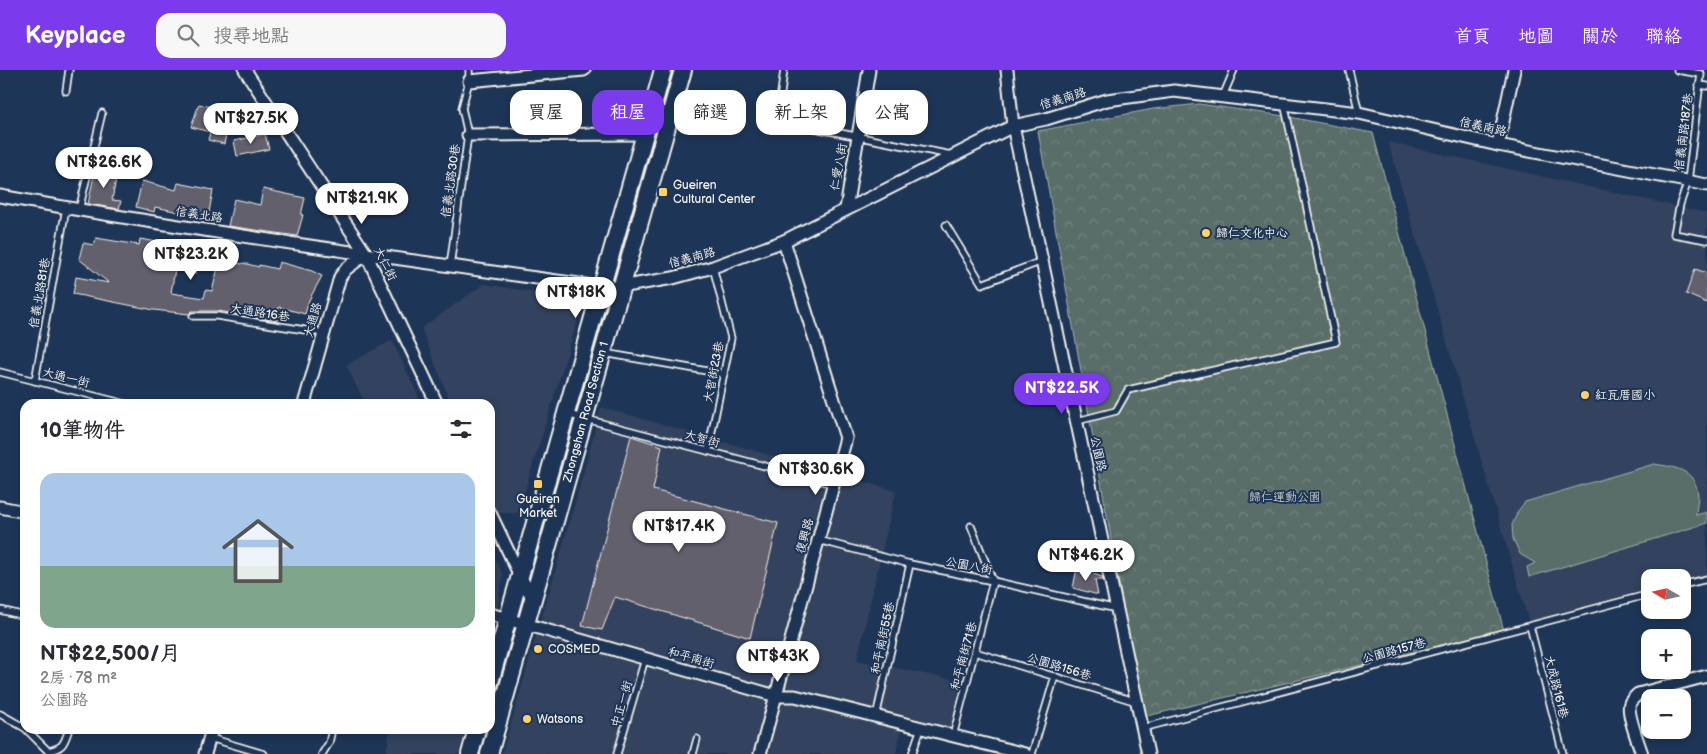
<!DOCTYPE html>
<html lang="zh-TW">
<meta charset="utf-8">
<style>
:root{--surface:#fff;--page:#f7f7f7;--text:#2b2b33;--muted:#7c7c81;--accent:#7c3aed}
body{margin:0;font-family:"Balsamiq Sans","LXGW WenKai TC",sans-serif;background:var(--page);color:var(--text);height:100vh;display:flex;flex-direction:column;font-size:19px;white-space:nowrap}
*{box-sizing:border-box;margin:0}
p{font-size:16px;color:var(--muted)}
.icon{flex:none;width:28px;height:28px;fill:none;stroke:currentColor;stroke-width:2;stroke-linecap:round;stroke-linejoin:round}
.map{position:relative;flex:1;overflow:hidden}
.details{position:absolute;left:20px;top:329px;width:475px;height:335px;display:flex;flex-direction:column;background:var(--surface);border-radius:15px;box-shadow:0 2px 8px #0003}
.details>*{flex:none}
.banner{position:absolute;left:510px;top:20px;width:475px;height:45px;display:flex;gap:10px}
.needle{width:32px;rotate:279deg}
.buttons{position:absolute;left:1641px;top:499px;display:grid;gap:10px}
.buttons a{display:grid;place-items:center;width:50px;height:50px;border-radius:10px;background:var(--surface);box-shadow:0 2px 8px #0003;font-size:25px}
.price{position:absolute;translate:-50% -42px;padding:0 11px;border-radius:18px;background:#fff;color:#222;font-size:16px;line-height:32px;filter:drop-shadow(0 1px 2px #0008)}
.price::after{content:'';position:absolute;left:50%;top:30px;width:15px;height:11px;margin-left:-8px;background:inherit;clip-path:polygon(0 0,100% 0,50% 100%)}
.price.selected{background:var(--accent);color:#fff}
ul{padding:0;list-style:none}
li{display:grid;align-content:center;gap:10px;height:265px;padding:0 20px}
li span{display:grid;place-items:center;height:155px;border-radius:15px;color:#555}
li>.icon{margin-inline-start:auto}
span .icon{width:90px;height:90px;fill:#fffc;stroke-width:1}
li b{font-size:21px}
h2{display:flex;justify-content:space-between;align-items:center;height:60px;padding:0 20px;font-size:21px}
.pill{padding:0 18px;border-radius:15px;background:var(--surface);box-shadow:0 2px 8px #0003;font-size:18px;line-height:45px}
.pill.selected{background:var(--accent);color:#fff}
header{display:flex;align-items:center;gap:30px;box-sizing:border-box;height:70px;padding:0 25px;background:var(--accent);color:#fff}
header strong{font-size:24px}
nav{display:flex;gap:28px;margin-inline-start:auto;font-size:18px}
.search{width:350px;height:45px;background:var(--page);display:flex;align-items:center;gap:12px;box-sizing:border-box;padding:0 18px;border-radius:15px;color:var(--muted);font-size:19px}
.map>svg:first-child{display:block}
.built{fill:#32425e}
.park{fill:url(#park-crowns);stroke:#a7b0a8}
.garden{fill:#5a6e69;stroke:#a7b0a8}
.building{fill:#63616d;stroke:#f4f1e8}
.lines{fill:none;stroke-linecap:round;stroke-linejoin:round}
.service-casing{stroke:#f4f1e8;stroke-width:9}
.minor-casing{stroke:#f4f1e8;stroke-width:15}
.secondary-casing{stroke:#f4f1e8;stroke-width:20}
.service{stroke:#1d3557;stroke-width:5.5}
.minor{stroke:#1d3557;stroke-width:11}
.secondary{stroke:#1d3557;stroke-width:16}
.poi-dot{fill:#ffd166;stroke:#1d3557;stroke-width:2}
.labels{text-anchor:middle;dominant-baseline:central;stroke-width:4;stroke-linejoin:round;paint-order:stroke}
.street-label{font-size:12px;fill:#f4f1e8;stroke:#1d3557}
.poi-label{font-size:12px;fill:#f4f1e8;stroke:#1d3557;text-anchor:start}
.park-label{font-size:12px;fill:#bec3bc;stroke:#1d3557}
</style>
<header>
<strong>Keyplace</strong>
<div class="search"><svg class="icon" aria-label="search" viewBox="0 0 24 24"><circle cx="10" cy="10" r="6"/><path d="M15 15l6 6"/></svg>搜尋地點</div>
<nav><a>首頁</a><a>地圖</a><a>關於</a><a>聯絡</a></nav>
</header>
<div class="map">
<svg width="1707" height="684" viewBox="0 0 1707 684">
<defs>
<pattern id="park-crowns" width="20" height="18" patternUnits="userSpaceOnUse" patternTransform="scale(1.25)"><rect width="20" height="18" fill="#5a6e69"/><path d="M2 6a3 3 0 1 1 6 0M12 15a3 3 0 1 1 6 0" fill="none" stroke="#72837e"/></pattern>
</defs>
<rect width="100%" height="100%" fill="#1d3557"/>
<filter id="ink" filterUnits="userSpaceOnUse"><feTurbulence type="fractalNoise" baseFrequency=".02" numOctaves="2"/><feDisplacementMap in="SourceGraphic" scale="10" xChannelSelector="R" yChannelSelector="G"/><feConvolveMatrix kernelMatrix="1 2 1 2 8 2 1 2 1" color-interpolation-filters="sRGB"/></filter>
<g filter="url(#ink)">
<g class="built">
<polygon points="1388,72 1707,143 1707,509 1683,515 1682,508 1650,508 1650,524 1530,556"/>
<polygon points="484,214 584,230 518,443 495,443 490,430 490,334 451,334 421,258"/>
<polygon points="392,270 422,334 365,334 346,295"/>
<polygon points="601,337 896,421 857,590 960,611 953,659 904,645 896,684 502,684 577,426"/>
<polygon points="490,478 503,505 493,563 490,576"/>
<polygon points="390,659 466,659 459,684 386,684"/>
</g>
<polygon class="park" points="1199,34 1284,46 1373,63 1504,561 1143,647 1038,61 1153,39"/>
<path class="garden" d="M1654 394C1674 397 1696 399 1698 425 1698 431 1696 439 1696 445L1707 442V453L1529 507 1527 497 1535 493 1520 484 1513 469 1512 455 1518 441 1525 432Z"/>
<g class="building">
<polygon points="199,34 231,42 224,74 208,70 210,62 191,57"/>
<polygon points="265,64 269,79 237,86 234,71"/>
<polygon points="96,96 106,98 106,101 117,104 112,130 121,131 119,139 88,134"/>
<polygon points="142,111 176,120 178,113 213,120 208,148 155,137 154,142 136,137"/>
<polygon points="263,119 305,128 301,145 303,145 297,166 228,156 234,129 260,135"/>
<polygon points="96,168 139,175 140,169 199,179 199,184 200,184 196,203 175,199 171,223 204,228 206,220 212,221 220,190 242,194 243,193 259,197 259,195 277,199 279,192 312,201 322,206 309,230 305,244 279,237 277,251 218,241 192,241 189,244 154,240 73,224 76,207 109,213 79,189 83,173 94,175"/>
<polygon points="1695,199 1707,203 1707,233 1686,224"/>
<polygon points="631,366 662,376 653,420 778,453 750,568 615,527 602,560 582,556"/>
<polygon points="1077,498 1102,507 1103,510 1095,510 1098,525 1073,518"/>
</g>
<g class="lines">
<g class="service-casing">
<g id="service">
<polyline points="784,0 781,23 789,53 951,85"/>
<polyline points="1349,0 1359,43"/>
<polyline points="1677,0 1701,4 1688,111 1680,134 1674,164 1707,170"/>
<polyline points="1699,15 1707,16"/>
<polyline points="66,21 69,0"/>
<polyline points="1223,26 1234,0"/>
<polyline points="79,140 102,43"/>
<polyline points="946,155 982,214 1042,191"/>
<polyline points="450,196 468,65 462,38 469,11 469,0"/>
<polyline points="193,246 217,246 324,263"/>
<polyline points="604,283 724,304"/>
<polyline points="0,302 126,334"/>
<polyline points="35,311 66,138"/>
<polyline points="567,344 833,414"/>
<polyline points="1077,351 1116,341 1128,320 1336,272 1284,33"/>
<polyline points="708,381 731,268 713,197"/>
<polyline points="818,470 910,494 993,511 1117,539"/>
<polyline points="1682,515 1707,509"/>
<polyline points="0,540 25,546"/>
<polyline points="1530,556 1563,684"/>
<polyline points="975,582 1137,632"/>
<polyline points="0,644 25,658"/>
<polyline points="876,647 910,494"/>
<polyline points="1143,658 1650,524"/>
<path d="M26 659 48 681C64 678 64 673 69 659"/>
<polyline points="953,666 993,511 971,456"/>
<polyline points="210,668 264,684"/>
<polyline points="322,684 329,673 332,659"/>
<polyline points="617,684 645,589"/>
<polyline points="693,684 697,669"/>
<polyline points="912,684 921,658"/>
<polyline points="1032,684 1055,606"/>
</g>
</g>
<g class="minor-casing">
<g id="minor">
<polyline points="245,0 366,184 437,334"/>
<polyline points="1007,0 1013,56 1148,684"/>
<polyline points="469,11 584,0"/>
<polyline points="468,65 645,64"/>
<polyline points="1498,75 1514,0"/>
<path d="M0 126C200 162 400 189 601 217H620L673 208 713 197 784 171 1013 56 1046 49 1107 30 1174 21 1359 43 1498 75 1707 115"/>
<polyline points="846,139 869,0"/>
<polyline points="304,334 340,207 346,199 366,184"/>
<polyline points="0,437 25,442"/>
<polyline points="490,443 520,506 533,529"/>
<polyline points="490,544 776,626 795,626 1025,684"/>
<polyline points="205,684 212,659"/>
<polyline points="760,684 846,368 784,171"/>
<path d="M1642 684C1639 674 1626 642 1630 633 1631 630 1635 627 1638 624L1707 606"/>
</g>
</g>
<g class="secondary-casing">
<g id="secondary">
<polyline points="490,612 663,0"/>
<polyline points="470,684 477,659"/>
<polyline points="489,684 683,0"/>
</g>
</g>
<use href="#service" class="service"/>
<use href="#minor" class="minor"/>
<use href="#secondary" class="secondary"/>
</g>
</g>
<g class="poi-dot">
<rect x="658" y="117" width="10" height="10" rx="2.5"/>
<circle cx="1206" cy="163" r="5"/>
<circle cx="1585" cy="325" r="5"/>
<rect x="533" y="409" width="10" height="10" rx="2.5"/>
<circle cx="538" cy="579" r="5"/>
<circle cx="527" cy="649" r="5"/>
</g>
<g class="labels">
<g class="street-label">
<text transform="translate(1063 29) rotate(-17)">信義南路</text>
<text transform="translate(1483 57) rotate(13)">信義南路</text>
<text transform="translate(1684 62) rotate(-83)">信義南路187巷</text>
<text transform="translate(839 97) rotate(-80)">仁愛八街</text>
<text transform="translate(451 111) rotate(-82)">信義北路30巷</text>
<text transform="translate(199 145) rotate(9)">信義北路</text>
<text transform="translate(692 188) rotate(-15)">信義南路</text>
<text transform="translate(385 194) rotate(63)">大仁街</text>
<text transform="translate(40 223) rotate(-80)">信義北路81巷</text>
<text transform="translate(260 243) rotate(9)">大通路16巷</text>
<text transform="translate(313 250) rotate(-74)">大通路</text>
<text transform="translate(714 302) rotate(-79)">大智街23巷</text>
<text transform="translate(66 308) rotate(14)">大通一街</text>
<text transform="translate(586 342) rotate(-75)">Zhongshan Road Section 1</text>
<text transform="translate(702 369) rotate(15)">大智街</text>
<text transform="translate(1098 384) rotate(78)">公園路</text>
<text transform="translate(805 466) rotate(-75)">復興路</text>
<text transform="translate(969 496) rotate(11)">公園八街</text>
<text transform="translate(883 568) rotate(-78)">和平南街55巷</text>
<text transform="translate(1394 581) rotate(-15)">公園路157巷</text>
<text transform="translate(964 586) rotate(-75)">和平南街71巷</text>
<text transform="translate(691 588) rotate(16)">和平南街</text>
<text transform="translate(1059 597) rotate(17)">公園路156巷</text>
<text transform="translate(1556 617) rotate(76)">大成路161巷</text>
<text transform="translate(622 634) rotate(-74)">中正一街</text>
</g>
<g class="poi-label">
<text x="673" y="115">Gueiren<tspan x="673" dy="14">Cultural Center</tspan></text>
<text x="1216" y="163">歸仁文化中心</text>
<text x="1595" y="325">紅瓦厝國小</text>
<text x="538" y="429" text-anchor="middle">Gueiren<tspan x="538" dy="14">Market</tspan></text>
<text x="548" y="579">COSMED</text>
<text x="537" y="649">Watsons</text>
</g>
<g class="park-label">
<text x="1285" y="427">歸仁運動公園</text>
</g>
</g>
</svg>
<div class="buttons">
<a><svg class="needle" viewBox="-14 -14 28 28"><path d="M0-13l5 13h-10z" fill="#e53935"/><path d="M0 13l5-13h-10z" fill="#7c7c81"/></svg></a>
<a>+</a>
<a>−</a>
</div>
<b class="price" style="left:251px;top:75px">NT$27.5K</b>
<b class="price" style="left:104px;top:119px">NT$26.6K</b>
<b class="price" style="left:362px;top:155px">NT$21.9K</b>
<b class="price" style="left:191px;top:211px">NT$23.2K</b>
<b class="price" style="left:576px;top:249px">NT$18K</b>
<b class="price selected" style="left:1062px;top:345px">NT$22.5K</b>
<b class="price" style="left:816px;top:426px">NT$30.6K</b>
<b class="price" style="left:679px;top:483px">NT$17.4K</b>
<b class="price" style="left:1086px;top:512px">NT$46.2K</b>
<b class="price" style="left:778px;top:613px">NT$43K</b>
<div class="banner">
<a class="pill">買屋</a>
<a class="pill selected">租屋</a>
<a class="pill">篩選</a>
<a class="pill">新上架</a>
<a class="pill">公寓</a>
</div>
<section class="details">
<h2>10筆物件<svg class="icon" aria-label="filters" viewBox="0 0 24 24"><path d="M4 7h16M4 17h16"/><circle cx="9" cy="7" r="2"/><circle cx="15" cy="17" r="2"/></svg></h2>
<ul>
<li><span style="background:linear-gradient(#a9c7e8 60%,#7fa58c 0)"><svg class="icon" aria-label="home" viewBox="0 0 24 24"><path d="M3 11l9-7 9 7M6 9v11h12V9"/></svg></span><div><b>NT$22,500/月</b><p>2房 · 78 m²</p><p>公園路</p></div></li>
</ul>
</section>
</div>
